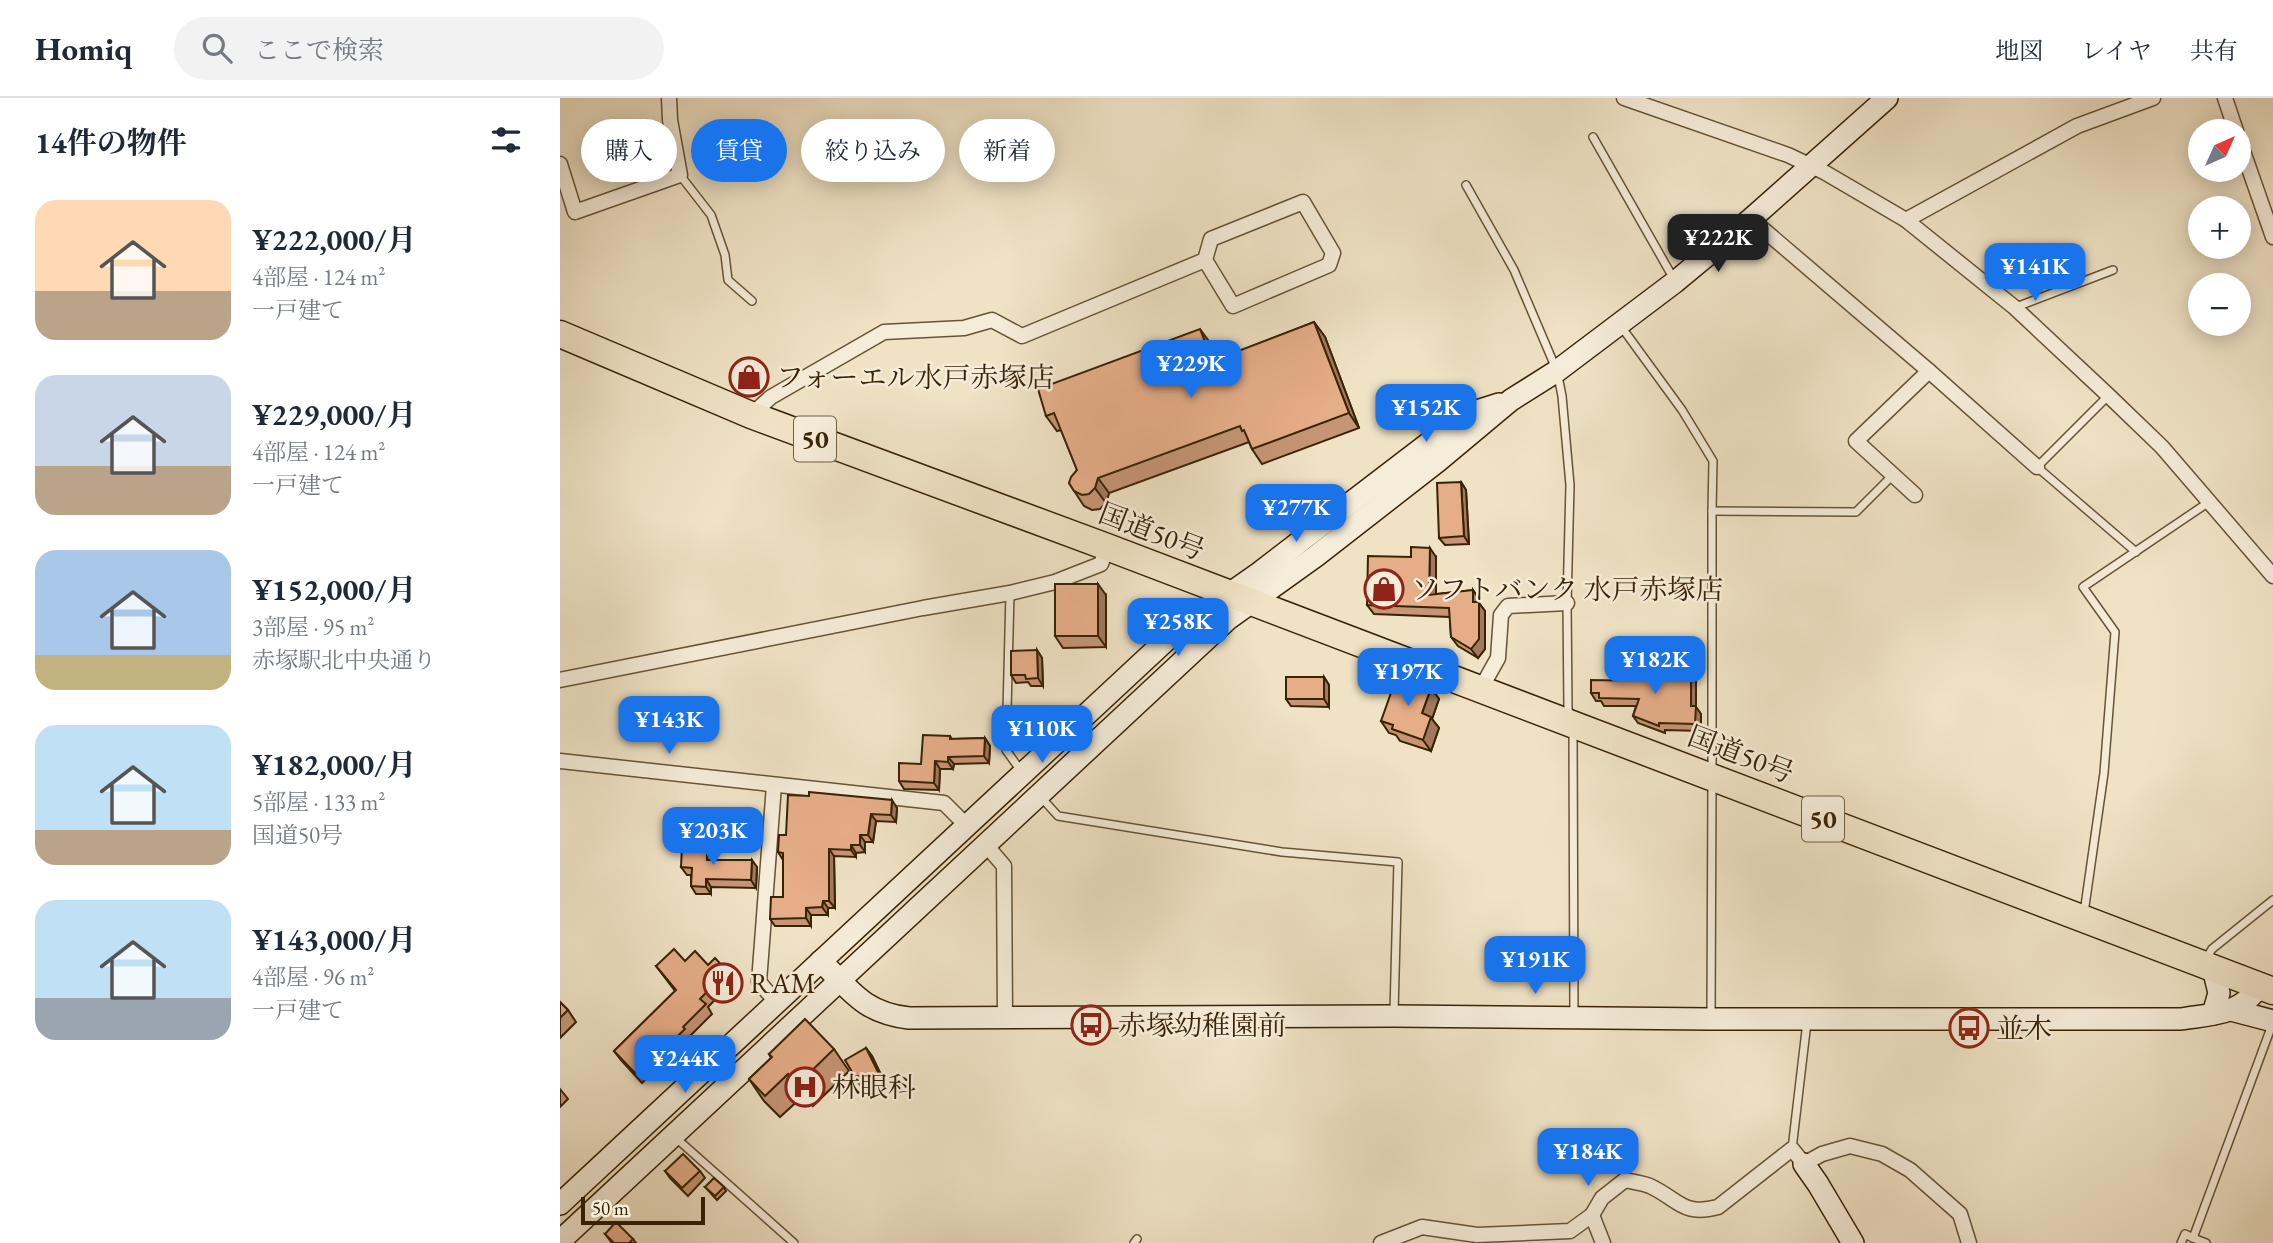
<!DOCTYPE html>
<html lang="ja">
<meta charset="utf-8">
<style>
:root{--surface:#fff;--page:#f2f2f3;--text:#1f2937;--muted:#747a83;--line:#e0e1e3;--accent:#1a73e8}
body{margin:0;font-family:"EB Garamond","Noto Serif JP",serif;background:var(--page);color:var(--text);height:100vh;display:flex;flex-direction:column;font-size:26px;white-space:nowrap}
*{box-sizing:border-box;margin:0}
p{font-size:23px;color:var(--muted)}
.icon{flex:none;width:38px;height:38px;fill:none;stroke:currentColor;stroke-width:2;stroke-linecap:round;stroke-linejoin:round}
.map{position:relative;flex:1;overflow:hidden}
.side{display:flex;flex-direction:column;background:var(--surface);width:560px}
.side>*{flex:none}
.guide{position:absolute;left:21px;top:21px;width:665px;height:63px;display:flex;gap:14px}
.needle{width:46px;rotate:45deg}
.buttons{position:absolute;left:1628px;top:21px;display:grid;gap:14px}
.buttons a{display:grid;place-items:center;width:63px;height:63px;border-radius:50%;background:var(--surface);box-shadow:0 4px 18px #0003;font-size:35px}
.scale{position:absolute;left:21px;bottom:18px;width:124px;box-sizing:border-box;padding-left:7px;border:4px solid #3a2305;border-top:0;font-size:19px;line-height:24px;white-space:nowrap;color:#3a2305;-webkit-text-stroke:5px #f5ecd9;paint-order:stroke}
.price{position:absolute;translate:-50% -60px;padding:0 16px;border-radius:14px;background:var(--accent);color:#fff;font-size:23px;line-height:46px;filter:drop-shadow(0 2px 4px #0008)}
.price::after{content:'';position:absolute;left:50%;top:42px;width:21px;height:16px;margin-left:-10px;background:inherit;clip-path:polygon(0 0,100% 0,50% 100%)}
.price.current{background:#222;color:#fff}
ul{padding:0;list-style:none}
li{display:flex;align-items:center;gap:21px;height:175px;padding:0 35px}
li span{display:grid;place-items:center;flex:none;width:196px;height:140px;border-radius:21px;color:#555}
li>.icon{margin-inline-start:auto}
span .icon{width:84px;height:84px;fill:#fffc;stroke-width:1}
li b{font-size:30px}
h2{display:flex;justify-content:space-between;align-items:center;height:84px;padding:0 35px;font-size:30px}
.tag{padding:0 24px;border-radius:32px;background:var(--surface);box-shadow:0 4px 18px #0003;font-size:24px;line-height:63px}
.tag.current{background:var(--accent);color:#fff}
header{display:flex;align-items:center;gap:42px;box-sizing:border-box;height:98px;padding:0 35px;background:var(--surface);border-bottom:2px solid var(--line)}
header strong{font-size:33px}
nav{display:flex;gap:38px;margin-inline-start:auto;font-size:24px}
.search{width:490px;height:63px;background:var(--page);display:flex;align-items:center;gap:18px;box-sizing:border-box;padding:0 24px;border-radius:38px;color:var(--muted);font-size:26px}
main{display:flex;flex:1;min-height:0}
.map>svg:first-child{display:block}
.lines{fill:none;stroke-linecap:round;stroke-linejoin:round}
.lane-casing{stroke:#675335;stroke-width:10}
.street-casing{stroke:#675335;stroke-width:17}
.secondary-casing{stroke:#3a2305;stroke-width:24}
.highway-casing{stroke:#3a2305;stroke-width:29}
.lane{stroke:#f5ecd9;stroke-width:7}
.street{stroke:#f5ecd9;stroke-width:14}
.secondary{stroke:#f5ecd9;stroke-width:21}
.highway{stroke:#efe2c5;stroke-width:26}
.wall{fill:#c59575;stroke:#3a2305;stroke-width:2}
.shaded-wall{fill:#a0795f;stroke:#3a2305;stroke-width:2}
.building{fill:#e5ad88;stroke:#3a2305;stroke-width:2}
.labels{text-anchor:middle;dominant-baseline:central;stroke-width:5;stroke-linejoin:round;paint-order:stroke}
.shield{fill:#f5ecd9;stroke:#725f45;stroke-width:2}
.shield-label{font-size:26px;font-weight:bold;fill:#3a2305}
.poi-label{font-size:28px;fill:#3a2305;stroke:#f5ecd9;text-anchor:start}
.street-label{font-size:28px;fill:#3a2305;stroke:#f5ecd9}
</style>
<header>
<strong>Homiq</strong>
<div class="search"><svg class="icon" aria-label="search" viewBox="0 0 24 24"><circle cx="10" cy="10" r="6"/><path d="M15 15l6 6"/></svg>ここで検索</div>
<nav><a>地図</a><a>レイヤ</a><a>共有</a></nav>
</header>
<main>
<section class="side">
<h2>14件の物件<svg class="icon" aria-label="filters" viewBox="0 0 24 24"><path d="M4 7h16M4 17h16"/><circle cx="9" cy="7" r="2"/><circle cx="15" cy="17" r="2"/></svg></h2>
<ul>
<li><span style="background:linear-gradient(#ffd9b3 65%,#b9a48a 0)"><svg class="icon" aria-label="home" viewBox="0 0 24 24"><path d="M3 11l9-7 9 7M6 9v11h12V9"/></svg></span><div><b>¥222,000/月</b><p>4部屋 · 124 m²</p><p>一戸建て</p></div></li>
<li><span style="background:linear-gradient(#c9d6e8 65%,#b9a48a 0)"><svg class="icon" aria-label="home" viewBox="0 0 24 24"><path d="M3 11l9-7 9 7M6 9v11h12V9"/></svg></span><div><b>¥229,000/月</b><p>4部屋 · 124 m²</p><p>一戸建て</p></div></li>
<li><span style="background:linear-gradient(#a9c7e8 75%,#c2b280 0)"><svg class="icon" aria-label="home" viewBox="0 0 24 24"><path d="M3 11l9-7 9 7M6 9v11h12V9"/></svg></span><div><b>¥152,000/月</b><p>3部屋 · 95 m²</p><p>赤塚駅北中央通り</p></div></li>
<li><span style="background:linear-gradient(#bfe0f5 75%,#b9a48a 0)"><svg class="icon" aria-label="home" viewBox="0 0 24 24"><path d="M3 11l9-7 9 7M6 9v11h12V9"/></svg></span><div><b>¥182,000/月</b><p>5部屋 · 133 m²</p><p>国道50号</p></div></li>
<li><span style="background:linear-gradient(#bfe0f5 70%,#9aa5b1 0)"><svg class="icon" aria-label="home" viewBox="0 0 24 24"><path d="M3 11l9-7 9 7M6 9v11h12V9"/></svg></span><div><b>¥143,000/月</b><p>4部屋 · 96 m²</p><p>一戸建て</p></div></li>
</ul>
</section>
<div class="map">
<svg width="1713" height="1145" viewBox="0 0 1713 1145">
<rect width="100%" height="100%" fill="#efe2c5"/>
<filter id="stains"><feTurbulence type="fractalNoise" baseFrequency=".00286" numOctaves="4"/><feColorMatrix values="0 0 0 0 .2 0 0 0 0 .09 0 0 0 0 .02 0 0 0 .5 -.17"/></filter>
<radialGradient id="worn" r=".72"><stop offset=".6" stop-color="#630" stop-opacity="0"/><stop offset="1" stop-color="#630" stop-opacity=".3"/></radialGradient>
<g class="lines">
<g class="lane-casing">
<g id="lane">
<polyline points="1033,39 1115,183"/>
<polyline points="120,77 151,117 165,157 168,182 192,203"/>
<polyline points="906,87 954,172 997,273 1002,298 1010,387 1007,505 1008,611 1010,618"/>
<polyline points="1456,209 1553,172"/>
<polyline points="1060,227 1122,312 1153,363 1152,413 1152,672"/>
<polyline points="1548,298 1477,369 1576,454"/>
<polyline points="1152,413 1296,414 1333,377"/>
<polyline points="450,495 446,652 461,673"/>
<polyline points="1013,633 1014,919"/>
<polyline points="480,698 498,718 722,754 838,764 834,914"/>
<polyline points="1524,815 1544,675 1555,534 1523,489 1649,404"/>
<polyline points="1646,861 1652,851 1713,802"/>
<polyline points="1151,917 1152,684"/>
<polyline points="116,1040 234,1145"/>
<polyline points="1232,1051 1247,924"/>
<polyline points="1633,1140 1646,1145"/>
<polyline points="574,1145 577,1141"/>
<polyline points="1621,1145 1625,1136 1633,1140 1712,927"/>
</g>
</g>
<g class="street-casing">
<g id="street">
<polyline points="1064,0 1228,57 1264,74 1346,122 1454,209 1548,297 1602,349 1713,478"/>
<polyline points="1665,0 1676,33"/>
<polyline points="1678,39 1713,139"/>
<polyline points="0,66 15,114 120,77 110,22 109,0"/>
<polyline points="1191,121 1369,273 1477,369"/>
<polyline points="1346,122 1517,28 1593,0"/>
<polyline points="191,317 211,299 324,234 404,230 432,222 462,238 645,162 651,141 743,104 773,155 769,167 673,208 645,162"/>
<polyline points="1355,397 1296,343 1369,273"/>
<polyline points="0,582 363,510 450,495 495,484 541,466 547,449"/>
<polyline points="920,592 938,560 941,517 948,508 1007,505"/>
<polyline points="0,663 384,705 407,728"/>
<polyline points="214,687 199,884 216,904"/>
<polyline points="426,747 444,768 445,920"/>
<polyline points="1032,1117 1043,1145"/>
<path d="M821 1145 862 1129 917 1137 1010 1133 1032 1117 1042 1100 1065 1082C1073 1084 1084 1085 1092 1089 1120 1103 1123 1118 1158 1109L1232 1051 1244 1066 1262 1056 1290 1048 1322 1056 1350 1072 1400 1116 1409 1145"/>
</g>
</g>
<g class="secondary-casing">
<g id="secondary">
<path d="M261 863C291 893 304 915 349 920L834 918 1151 921H1621C1652 916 1681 917 1699 888"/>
<polyline points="1653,870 1659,895 1653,916"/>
<polyline points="1671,912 1713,923"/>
<polyline points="1244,1066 1258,1086 1293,1145"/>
<polyline points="0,1106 615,534 699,475 895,325 917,313 939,306"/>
<polyline points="0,1143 668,521 756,458 878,363 951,302 997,273 1115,184 1191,121 1327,0"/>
</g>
</g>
<g class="highway-casing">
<polyline id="highway" points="0,236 191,317 547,449 1713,893"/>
</g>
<use href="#lane" class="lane"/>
<use href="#street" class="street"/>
<use href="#secondary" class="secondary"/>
<use href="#highway" class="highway"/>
</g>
<g class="wall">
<polygon points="754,224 765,239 799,330 702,366 692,351 689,344 549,395 546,405 540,411 532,412 524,408 509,385 517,372 501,332 497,333 486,318 651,246 654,256 666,251 670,257"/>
<polygon points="901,384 906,392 909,446 885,447 879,440"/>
<polygon points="876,459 876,496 913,492 919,501 919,505 925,513 925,551 918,560 898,548 891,539 890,519 814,516 807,507"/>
<polygon points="546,497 546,549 503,550 495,538"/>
<polygon points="477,552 482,560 483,588 471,588 468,584 456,585 451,577"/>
<polygon points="1131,573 1136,581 1136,609 1141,616 1141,633 1105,632 1105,635 1078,625 1073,618 1076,608 1044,608 1041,603 1036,603 1031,595"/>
<polygon points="764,579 769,587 769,609 731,608 726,601"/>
<polygon points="871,590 879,601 872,621 879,630 871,653 840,643 836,637 829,635 821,623"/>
<polygon points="390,638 392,641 425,640 430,648 429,665 394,666 393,671 380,671 379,692 344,691 339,683 361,666"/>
<polygon points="337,710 336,724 316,723 313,744 305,744 305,754 296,755 296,759 274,758 275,810 268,810 268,817 251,817 251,828 215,828 210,821 223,799 223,762 218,754 226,737"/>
<polygon points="152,757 152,762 197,769 196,790 151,789 151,796 136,796 131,788 131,777 127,777 121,769"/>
<polygon points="125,863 148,867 167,873 174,882 148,909 152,916 130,938 131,940 112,960 110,957 82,985 61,962 54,953 115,893 96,868"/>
<polygon points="0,904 8,912 16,924 0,940"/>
<polygon points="306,950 312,958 325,985 308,995 302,986 300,987 295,979"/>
<polygon points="274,951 289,973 253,1008 243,998 220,1019 204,1003 189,981 211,960 209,956"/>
<polygon points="0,991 8,1001 0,1009"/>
<polygon points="105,1073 140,1073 145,1080 128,1098 110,1080"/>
<polygon points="145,1089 164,1089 166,1093 157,1102"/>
<polygon points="45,1136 73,1141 76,1145 52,1145"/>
</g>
<g class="shaded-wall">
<polygon points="754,224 765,239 799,330 789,315"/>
<polygon points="640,231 651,246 661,272 650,257"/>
<polygon points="538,380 549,395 546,405 535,390"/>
<polygon points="901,384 906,392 909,446 904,438"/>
<polygon points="870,450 876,459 876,506 869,497"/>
<polygon points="538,486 546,497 546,549 538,538"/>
<polygon points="913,492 919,501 919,505 925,513 925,551 918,560 911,551"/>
<polygon points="477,552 482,560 483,588 478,580"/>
<polygon points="1131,573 1136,581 1136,609 1141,616 1141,633 1135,626 1131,608"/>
<polygon points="764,579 769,587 769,609 764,601"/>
<polygon points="871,590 879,601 872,621 879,630 871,653 863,642 862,615"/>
<polygon points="425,640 430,648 429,665 424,658"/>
<polygon points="388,659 394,666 393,671 388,664"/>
<polygon points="375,663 380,671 379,692 374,685"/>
<polygon points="332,702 337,710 336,724 331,717"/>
<polygon points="311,716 316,723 313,744 308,737"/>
<polygon points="300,737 305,744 305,754 300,747"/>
<polygon points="291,747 296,755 296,759 291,752"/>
<polygon points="147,749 152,757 152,769 147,762"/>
<polygon points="269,751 274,758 275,810 269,803"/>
<polygon points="192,762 197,769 196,790 191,782"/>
<polygon points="146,781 151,789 151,796 146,789"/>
<polygon points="263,803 268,810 268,817 262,809"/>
<polygon points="246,810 251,817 251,828 246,820"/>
<polygon points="306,950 312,958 325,985 320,978"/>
</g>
<g class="building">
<polygon points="754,224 789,315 692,351 684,332 682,333 680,328 538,380 535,390 529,396 522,397 514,393 509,385 511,379 517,372 494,315 486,318 478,291 640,231 650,257 666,251 668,257"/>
<polygon points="901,384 904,438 879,440 877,385"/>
<polygon points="851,449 870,450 869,497 913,492 913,504 919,504 919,541 911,551 891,539 889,510 807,507 808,458 851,459"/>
<rect x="495" y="486" width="43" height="52"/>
<polygon points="477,552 478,580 466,581 465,577 451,577 451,553"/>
<polygon points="1131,573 1131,608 1136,608 1135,626 1099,625 1099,628 1073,618 1079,601 1039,600 1039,595 1031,595 1031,582 1088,583 1087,574"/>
<polygon points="837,578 871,590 862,615 871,619 863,642 832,631 833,627 821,623"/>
<rect x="726" y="579" width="38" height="22"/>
<polygon points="363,637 390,638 390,641 425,640 424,658 388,659 388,664 375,663 374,685 339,683 339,665 361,666"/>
<polygon points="249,694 332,702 331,717 311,716 308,737 300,737 300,747 291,747 291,752 269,751 269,803 263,803 262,809 246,810 246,820 210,821 211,799 223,799 223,755 218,754 219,737 226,737 228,697 249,698"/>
<polygon points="122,748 147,749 147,762 192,762 191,782 146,781 146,789 131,788 132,770 121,769"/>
<polygon points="114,851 125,863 135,853 148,867 155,860 167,873 140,901 146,906 123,929 125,931 105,950 103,948 75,975 54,953 116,892 96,868"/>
<polygon points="0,904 8,912 0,920"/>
<polygon points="245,921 274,951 238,986 228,976 205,998 189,981 212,959 209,956"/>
<polygon points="306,950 320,978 303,987 298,978 295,979 285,962"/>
<polygon points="123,1056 140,1073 122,1090 105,1073"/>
<polygon points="154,1080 164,1089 155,1098 145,1089"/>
<polygon points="56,1124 73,1141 69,1145 54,1145 45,1136"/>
</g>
<defs>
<g id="shop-ring" transform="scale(2.0125)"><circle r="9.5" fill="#f5ecd9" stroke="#8f2418" stroke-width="1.5"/><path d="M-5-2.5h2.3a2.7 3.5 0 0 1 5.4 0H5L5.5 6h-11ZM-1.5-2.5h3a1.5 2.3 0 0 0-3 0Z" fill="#8f2418"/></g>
<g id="restaurant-ring" transform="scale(2.0125)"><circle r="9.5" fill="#f5ecd9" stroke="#8f2418" stroke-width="1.5"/><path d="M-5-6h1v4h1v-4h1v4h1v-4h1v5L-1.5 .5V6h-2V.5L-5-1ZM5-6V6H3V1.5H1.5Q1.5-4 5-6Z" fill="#8f2418"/></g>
<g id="bus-ring" transform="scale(2.0125)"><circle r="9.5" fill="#f5ecd9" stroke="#8f2418" stroke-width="1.5"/><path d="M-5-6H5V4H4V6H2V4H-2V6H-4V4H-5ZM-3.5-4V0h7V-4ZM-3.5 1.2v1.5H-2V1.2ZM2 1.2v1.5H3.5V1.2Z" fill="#8f2418"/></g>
<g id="hospital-ring" transform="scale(2.0125)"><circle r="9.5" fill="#f5ecd9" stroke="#8f2418" stroke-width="1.5"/><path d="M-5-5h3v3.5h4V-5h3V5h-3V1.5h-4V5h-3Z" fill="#8f2418"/></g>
</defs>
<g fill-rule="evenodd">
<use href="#shop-ring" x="189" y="279"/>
<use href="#shop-ring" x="824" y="491"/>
<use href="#restaurant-ring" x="163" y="885"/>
<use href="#bus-ring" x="531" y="927"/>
<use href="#bus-ring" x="1409" y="930"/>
<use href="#hospital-ring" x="245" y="989"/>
</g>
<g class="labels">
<g class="shield">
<rect x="234" y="318.5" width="42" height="45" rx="5"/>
<rect x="1242" y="698.5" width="42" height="45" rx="5"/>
</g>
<g class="shield-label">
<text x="255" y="341">50</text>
<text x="1263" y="721">50</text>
</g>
<g class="poi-label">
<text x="216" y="279">フォーエル水戸赤塚店</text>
<text x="851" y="491">ソフトバンク 水戸赤塚店</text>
<text x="190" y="885">RAM</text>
<text x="558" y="927">赤塚幼稚園前</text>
<text x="1436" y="930">並木</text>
<text x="272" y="989">林眼科</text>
</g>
<g class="street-label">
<text transform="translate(592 433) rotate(21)">国道50号</text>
<text transform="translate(1181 656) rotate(21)">国道50号</text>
</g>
</g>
<rect width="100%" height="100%" filter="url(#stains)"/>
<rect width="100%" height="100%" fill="url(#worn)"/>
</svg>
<div class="buttons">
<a><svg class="needle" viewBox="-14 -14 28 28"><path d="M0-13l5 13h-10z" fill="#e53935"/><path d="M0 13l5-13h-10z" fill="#747a83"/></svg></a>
<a>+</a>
<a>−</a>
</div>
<div class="scale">50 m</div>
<b class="price current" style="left:1158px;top:176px">¥222K</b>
<b class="price" style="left:1475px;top:205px">¥141K</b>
<b class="price" style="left:631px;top:302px">¥229K</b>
<b class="price" style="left:866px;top:346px">¥152K</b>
<b class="price" style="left:736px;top:446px">¥277K</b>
<b class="price" style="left:618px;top:560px">¥258K</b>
<b class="price" style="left:1095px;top:598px">¥182K</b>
<b class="price" style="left:848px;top:610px">¥197K</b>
<b class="price" style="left:109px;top:658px">¥143K</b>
<b class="price" style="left:482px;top:667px">¥110K</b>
<b class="price" style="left:153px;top:769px">¥203K</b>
<b class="price" style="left:975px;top:898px">¥191K</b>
<b class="price" style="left:125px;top:997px">¥244K</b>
<b class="price" style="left:1028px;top:1090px">¥184K</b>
<div class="guide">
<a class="tag">購入</a>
<a class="tag current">賃貸</a>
<a class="tag">絞り込み</a>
<a class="tag">新着</a>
</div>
</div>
</main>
